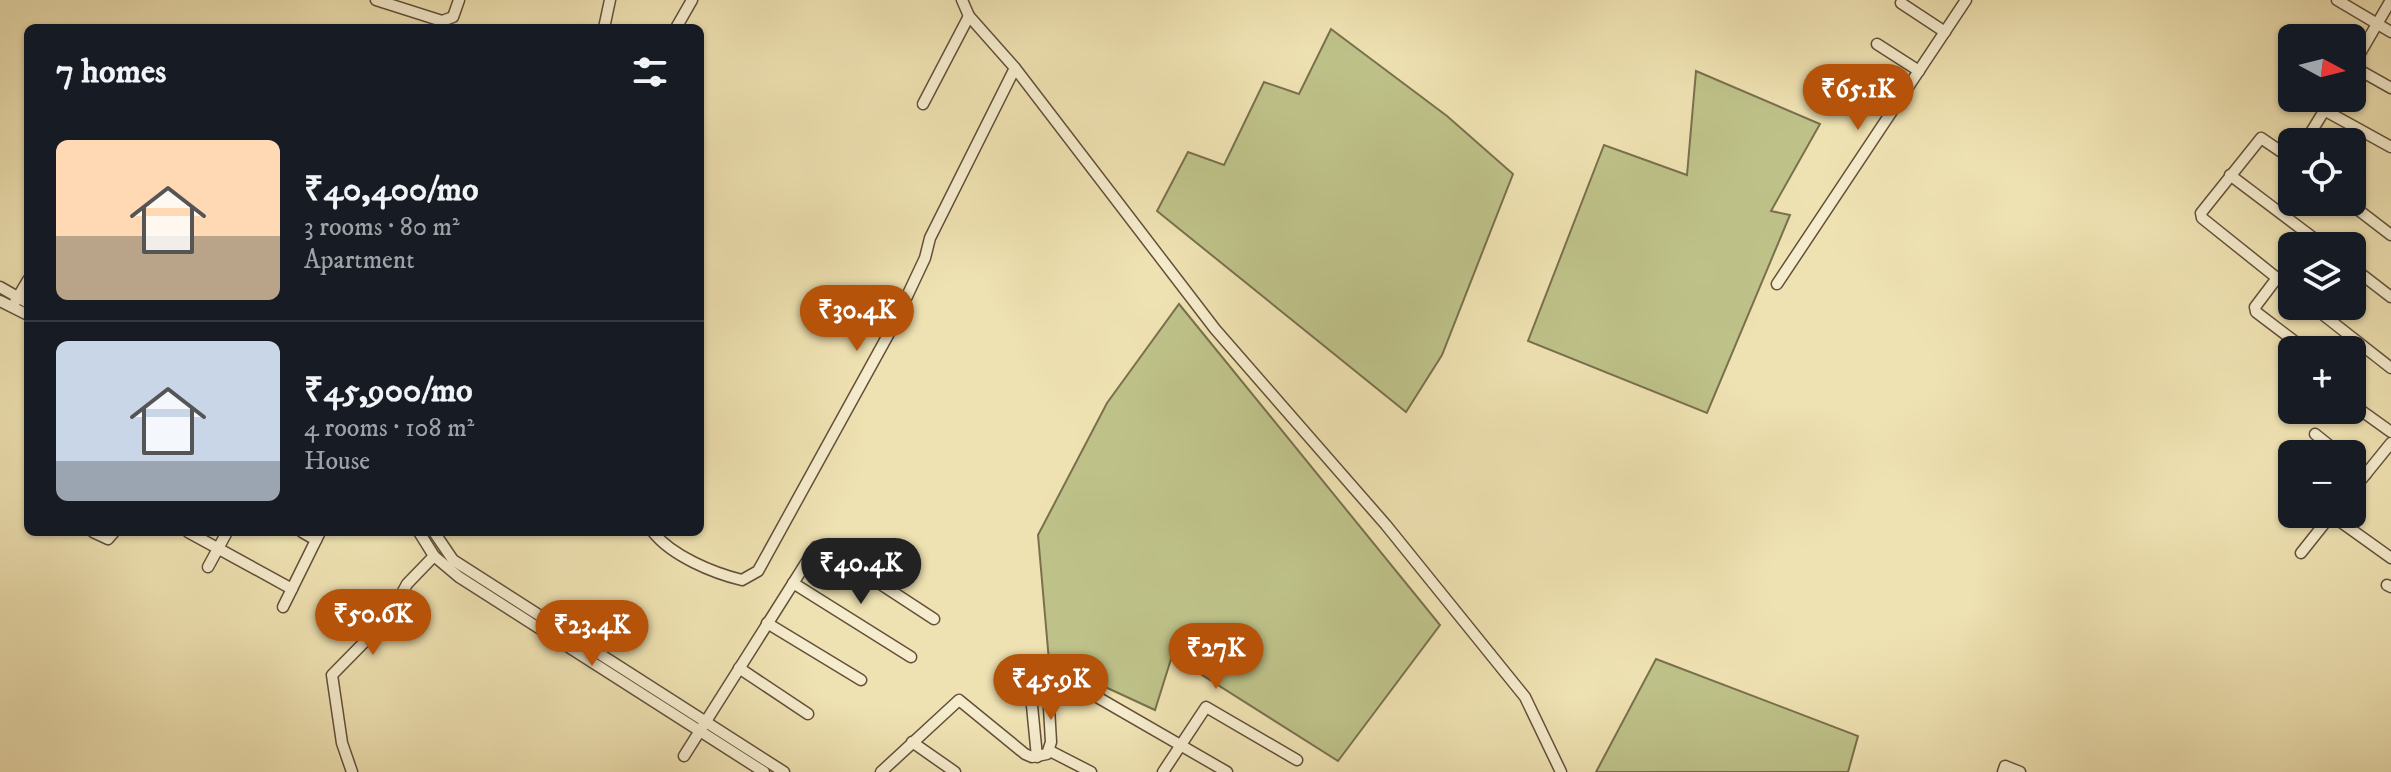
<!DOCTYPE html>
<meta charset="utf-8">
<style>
:root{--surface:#171b24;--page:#242831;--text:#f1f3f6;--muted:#9ea1a6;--line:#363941;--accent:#b45309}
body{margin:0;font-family:"IM FELL DW Pica",serif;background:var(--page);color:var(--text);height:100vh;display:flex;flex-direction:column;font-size:30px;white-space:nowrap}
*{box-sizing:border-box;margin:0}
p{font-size:26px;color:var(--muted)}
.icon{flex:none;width:44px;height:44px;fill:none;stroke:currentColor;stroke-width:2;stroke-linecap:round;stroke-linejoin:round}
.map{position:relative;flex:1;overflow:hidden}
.drawer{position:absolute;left:24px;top:24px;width:680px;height:512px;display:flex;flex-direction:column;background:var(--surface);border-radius:12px;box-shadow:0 2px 6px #0004}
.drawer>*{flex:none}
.needle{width:52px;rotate:97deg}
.fabs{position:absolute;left:2278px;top:24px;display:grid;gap:16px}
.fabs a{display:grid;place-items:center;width:88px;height:88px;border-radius:12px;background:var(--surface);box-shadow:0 2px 6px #0004;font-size:40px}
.price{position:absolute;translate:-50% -68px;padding:0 18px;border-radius:28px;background:var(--accent);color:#fff;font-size:26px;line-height:52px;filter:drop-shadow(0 2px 4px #0008)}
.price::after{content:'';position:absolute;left:50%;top:48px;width:24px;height:18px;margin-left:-12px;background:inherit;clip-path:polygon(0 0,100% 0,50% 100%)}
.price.active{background:#222;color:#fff}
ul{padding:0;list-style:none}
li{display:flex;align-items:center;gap:24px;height:200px;padding:0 32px}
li+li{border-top:2px solid var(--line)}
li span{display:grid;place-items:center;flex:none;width:224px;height:160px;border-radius:12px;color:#555}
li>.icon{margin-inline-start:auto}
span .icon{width:96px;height:96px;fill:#fffc;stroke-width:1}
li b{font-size:34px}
h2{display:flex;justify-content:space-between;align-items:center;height:96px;padding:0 32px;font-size:34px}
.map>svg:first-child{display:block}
.green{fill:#bec289;stroke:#7a704e;stroke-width:2}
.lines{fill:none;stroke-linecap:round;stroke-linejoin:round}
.minor-casing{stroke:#644f3a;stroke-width:13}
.minor{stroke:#f5eccd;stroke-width:10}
</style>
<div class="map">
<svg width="2391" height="772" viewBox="0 0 2391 772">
<rect width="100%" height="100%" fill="#efe2b2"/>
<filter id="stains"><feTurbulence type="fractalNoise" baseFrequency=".0025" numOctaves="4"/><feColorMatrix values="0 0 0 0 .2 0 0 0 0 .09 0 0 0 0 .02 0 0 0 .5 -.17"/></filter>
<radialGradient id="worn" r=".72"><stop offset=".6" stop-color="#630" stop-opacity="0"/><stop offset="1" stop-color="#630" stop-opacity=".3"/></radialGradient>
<g class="green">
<polygon points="1331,29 1447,116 1513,174 1442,355 1406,412 1157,211 1188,152 1224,165 1264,82 1299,94"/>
<polygon points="1696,71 1820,124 1771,211 1790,215 1707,413 1528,341 1604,145 1687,175"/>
<polygon points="1179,304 1440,625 1338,761 1172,656 1155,710 1049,661 1038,535 1107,403"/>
<polygon points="1656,659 1858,736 1848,772 1596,772"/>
</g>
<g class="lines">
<g class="minor-casing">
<g id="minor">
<polyline points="376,0 442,21 453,17 459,0"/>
<polyline points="962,0 969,16 1015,68 1215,329 1386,525 1525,697 1561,772"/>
<polyline points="2337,0 2391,32"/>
<polyline points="1901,3 1945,32"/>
<polyline points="604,28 610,0"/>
<polyline points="676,28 692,0"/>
<polyline points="1877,44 1919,71"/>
<polyline points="2352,66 2391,88"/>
<polyline points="2352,67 2391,0"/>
<polyline points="1849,78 1894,108"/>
<polyline points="923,104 969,16"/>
<polyline points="2324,110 2391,147"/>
<polyline points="2305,142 2332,98"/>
<polyline points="2292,159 2261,138 2201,213 2202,218 2292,290"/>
<polyline points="2230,175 2324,246"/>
<polyline points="2348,202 2391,235"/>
<polyline points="2352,267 2391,297"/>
<polyline points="2277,278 2255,307 2256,312 2306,350"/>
<polyline points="1777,284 1966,0"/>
<polyline points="0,287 28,303"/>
<polyline points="0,301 28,315"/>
<polyline points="15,302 28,280"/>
<polyline points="2312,306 2391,368"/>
<polyline points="2352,404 2391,432"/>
<polyline points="2315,434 2340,454"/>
<polyline points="2352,463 2366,474"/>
<polyline points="2352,491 2391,443"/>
<polyline points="2331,515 2391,558"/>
<polyline points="93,532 108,539 114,532"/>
<polyline points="188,532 292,589"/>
<polyline points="302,532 316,540"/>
<polyline points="419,532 434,556 459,577 764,772"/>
<polyline points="434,532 453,560 784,772"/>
<path d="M653 532C672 556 713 573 742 580L758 571 893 326 925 258 930 238 1015 68"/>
<polyline points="2301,553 2332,514"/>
<polyline points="208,567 227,532"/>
<polyline points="793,583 911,657"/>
<polyline points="2387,585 2391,587"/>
<polyline points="283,607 320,532"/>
<polyline points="767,623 861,680"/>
<polyline points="739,668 808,714"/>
<polyline points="912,742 955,772"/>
<polyline points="1050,751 1091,772"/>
<polyline points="684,756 816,547 824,547 934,619"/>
<polyline points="1037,757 1030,685 1037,674 1052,671 1227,772"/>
<polyline points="352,772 342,743 332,675 389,617 407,584 434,556"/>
<polyline points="881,772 959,700 1025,754 1032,757 1047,754 1051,742 1047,673"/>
<polyline points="1163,772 1206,707 1297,760"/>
<polyline points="2003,772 2005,766 2020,772"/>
</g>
</g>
<use href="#minor" class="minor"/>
</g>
<rect width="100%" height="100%" filter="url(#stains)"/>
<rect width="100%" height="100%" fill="url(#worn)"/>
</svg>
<div class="fabs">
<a><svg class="needle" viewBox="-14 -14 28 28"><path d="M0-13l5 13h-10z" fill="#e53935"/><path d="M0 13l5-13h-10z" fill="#9ea1a6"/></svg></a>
<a><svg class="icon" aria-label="locate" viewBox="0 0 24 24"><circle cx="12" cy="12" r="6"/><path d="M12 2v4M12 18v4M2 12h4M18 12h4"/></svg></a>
<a><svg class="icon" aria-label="layers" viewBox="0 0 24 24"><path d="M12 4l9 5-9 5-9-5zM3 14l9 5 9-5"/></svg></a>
<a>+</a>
<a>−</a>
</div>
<b class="price" style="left:1858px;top:132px">₹65.1K</b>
<b class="price" style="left:857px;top:353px">₹30.4K</b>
<b class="price active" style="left:861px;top:606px">₹40.4K</b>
<b class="price" style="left:373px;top:657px">₹50.6K</b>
<b class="price" style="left:592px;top:668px">₹23.4K</b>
<b class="price" style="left:1216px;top:691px">₹27K</b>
<b class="price" style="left:1051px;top:722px">₹45.9K</b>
<section class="drawer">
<h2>7 homes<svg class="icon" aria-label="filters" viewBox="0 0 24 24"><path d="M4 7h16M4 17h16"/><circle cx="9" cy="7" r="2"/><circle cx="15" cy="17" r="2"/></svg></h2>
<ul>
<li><span style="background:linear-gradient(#ffd9b3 60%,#b9a48a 0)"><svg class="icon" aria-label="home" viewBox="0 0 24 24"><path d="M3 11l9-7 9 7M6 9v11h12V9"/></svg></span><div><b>₹40,400/mo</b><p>3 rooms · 80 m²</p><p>Apartment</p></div></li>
<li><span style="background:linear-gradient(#c9d6e8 75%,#9aa5b1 0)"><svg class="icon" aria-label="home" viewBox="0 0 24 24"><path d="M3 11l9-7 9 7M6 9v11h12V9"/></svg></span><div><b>₹45,900/mo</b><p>4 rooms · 108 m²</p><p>House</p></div></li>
</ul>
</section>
</div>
